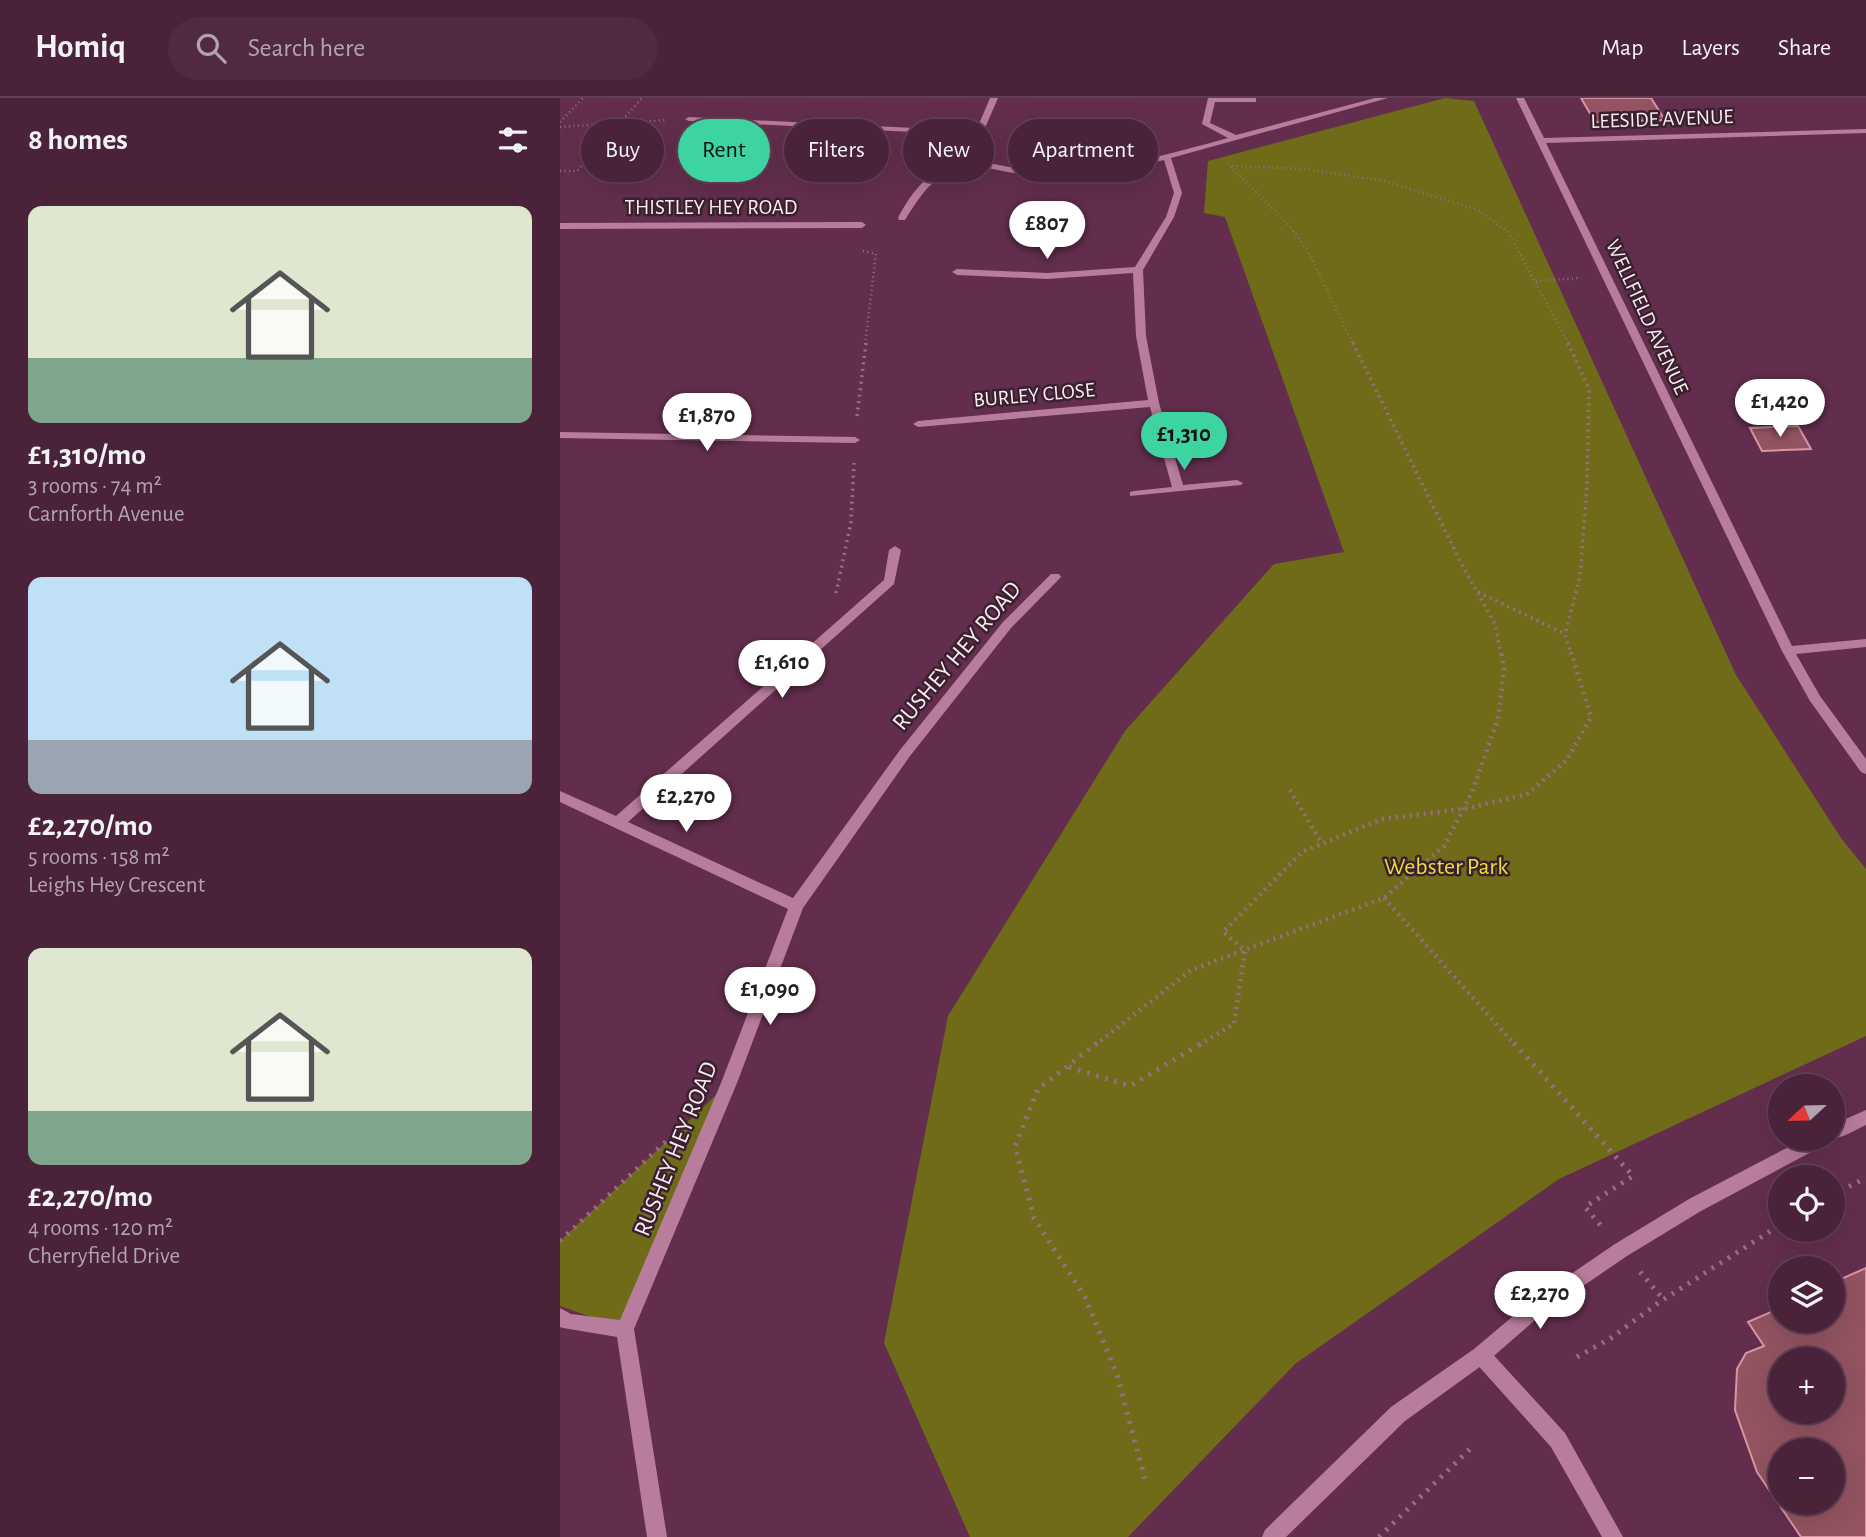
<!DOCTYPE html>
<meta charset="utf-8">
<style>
:root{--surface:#4a223a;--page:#512a42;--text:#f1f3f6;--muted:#b2a4af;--line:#613f54;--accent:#3ed4a2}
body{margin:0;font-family:"Alegreya Sans",sans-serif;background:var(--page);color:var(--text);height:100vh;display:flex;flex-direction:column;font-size:26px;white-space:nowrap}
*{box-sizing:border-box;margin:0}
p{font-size:23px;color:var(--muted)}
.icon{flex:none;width:38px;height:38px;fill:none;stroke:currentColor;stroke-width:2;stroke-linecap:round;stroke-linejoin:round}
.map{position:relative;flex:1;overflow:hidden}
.details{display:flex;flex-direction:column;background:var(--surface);width:560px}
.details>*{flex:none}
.guide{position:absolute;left:21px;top:21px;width:665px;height:63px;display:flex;gap:14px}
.needle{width:46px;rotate:248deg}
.fabs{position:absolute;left:1208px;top:976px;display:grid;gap:14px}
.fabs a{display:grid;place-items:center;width:77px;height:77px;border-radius:50%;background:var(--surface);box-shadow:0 7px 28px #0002,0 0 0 2px var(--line);font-size:35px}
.price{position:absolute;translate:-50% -60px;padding:0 16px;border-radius:24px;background:#fff;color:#222;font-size:23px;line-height:46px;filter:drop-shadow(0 2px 4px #0008)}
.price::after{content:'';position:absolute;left:50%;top:42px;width:21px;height:16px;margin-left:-10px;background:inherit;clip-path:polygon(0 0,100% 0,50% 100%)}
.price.active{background:var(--accent);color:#111}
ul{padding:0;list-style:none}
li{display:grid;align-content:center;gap:14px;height:371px;padding:0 28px}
li span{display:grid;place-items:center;height:217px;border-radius:14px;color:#555}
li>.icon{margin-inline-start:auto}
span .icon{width:126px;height:126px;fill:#fffc;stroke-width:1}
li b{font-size:30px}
h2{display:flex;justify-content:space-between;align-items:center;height:84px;padding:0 28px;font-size:30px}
.chip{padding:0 24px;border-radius:32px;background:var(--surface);box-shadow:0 7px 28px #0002,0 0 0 2px var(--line);font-size:24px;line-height:63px}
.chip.active{background:var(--accent);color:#111}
header{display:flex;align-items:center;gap:42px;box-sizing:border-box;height:98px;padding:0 35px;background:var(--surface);border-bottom:2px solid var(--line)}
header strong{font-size:33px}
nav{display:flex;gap:38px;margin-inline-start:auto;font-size:24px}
.search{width:490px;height:63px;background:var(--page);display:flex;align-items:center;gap:18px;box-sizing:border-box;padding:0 24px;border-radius:38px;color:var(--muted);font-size:26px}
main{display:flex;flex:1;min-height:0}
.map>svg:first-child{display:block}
.green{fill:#706b18}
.building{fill:#935361;stroke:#da95a3;stroke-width:2;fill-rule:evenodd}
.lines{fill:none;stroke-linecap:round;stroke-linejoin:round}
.path-far3{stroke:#976e86;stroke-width:2.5;stroke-dasharray:1 3.5;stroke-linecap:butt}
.path-far2{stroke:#976e86;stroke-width:3.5;stroke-dasharray:2 4.5;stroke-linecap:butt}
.path-far1{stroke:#976e86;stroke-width:4.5;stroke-dasharray:2 5;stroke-linecap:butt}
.path{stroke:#976e86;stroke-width:5;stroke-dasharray:2.5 7;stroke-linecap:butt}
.service{fill:#b87c9c;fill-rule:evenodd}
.minor{fill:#b87c9c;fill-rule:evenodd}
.tertiary{fill:#b87c9c;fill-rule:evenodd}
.labels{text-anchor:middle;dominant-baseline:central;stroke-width:5;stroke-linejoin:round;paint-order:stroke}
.far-street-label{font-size:21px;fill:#feeaf4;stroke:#39212e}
.street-label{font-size:24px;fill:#feeaf4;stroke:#39212e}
.park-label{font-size:24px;fill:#e7de3b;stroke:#39212e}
</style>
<header>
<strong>Homiq</strong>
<div class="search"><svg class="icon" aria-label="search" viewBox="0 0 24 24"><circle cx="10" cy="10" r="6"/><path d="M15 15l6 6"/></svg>Search here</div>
<nav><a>Map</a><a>Layers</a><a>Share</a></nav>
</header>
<main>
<section class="details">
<h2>8 homes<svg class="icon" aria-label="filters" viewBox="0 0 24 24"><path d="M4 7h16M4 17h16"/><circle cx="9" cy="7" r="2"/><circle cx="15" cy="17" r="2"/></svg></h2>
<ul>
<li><span style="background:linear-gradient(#dfe7d0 70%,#7fa58c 0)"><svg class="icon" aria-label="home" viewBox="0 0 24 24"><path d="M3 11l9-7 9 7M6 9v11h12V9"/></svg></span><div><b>£1,310/mo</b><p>3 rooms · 74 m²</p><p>Carnforth Avenue</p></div></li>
<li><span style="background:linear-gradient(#bfe0f5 75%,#9aa5b1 0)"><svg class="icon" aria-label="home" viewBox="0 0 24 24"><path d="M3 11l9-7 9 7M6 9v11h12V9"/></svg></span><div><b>£2,270/mo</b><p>5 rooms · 158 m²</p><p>Leighs Hey Crescent</p></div></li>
<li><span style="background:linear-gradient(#dfe7d0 75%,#7fa58c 0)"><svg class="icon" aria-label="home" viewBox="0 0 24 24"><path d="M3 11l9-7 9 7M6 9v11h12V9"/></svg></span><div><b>£2,270/mo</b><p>4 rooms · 120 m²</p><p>Cherryfield Drive</p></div></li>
</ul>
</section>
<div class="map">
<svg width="1306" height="1439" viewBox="0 0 1306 1439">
<rect width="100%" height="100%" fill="#632e4d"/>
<g class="green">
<polygon points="885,0 914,3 1176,577 1281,740 1306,771 1306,938 999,1081 735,1266 568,1439 410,1439 324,1245 388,918 565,633 714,466 784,454 665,119 644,115 648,63"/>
<polygon points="169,985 65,1231 0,1208 0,1143"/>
</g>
<g class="building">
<polygon points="1021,0 1091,0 1105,22 1035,24"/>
<polygon points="1238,328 1251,351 1202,353 1190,330"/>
<path d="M1306 1170V1439H1241L1197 1374 1175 1312 1177 1271 1186 1255 1204 1248 1188 1224 1220 1210V1223H1272V1185ZM1220 1262H1272V1314H1220ZM1220 1353H1272V1405H1220Z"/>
</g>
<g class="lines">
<g class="path-far3">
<polyline points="0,24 23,0"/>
<polyline points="0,29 107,22"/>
<polyline points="667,65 726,124 746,150 793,246"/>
<polyline points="672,68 745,71 825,83 918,112 948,134 1009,246"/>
<polyline points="0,73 17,73 82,0"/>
<polyline points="303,153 316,156 305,246"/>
<polyline points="976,183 1021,180"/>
</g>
<g class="path-far2">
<polyline points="793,245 900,463 935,526 941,556"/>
<polyline points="1008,245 1029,291 1027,387 1020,479 1005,536 1011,556"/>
<polyline points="297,318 306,245"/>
<polyline points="918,494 1005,536"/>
<polyline points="276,495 291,424 294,365"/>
</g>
<g class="path-far1">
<polyline points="730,692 762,746"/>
<polyline points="824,800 955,947"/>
<polyline points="535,947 631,872 824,800 884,748 912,694 938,621 944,570 941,554"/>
<polyline points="639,947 674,926 685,852 663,834 742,754 822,721 904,711 967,696 1006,663 1031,619 1011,554"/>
</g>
<g class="path">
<polyline points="537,945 478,991 455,1048 474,1120 525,1199 557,1277 585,1381"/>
<polyline points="954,945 1073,1078 1025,1109 1043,1130"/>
<polyline points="509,969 570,988 642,945"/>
<polyline points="1272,1097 1306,1080"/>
<polyline points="0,1143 114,1036"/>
<polyline points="1080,1174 1103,1201"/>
<polyline points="1017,1259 1051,1240 1098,1205 1220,1127"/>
<polyline points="819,1439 912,1349"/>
</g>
<g class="service">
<path d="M407 58 410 59V63C374 78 365 90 345 122H339L338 120C354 89 373 69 407 58Z"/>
<polygon points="921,1248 928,1251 1005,1335 1063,1439 1042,1439 991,1349 914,1263 912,1257 914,1251"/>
</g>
<g class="minor">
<path d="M430 0H438L412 60C497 88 584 63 668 40L642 26 648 0H696V4H655L650 25 676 37 815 0H828L611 60 622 95 614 119 583 172 586 238 599 305 623 387 677 382 683 385 681 387 570 398V394L574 393 612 389 590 309 358 329 353 326 358 323 588 302 576 238 573 175 487 181 397 177 392 174 397 171 487 175 575 169 606 119 614 95 604 62C531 79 477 87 404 63L403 61 413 37 129 23 125 21 129 19 416 33Z"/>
<polygon points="956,0 964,0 984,40 1306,31 1306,35 986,45 1232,548 1306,541 1306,549 1236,556 1260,598 1306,661 1306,676 1301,674 1250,603 1222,553"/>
<polygon points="0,125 302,124 306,127 302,130 0,131"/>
<polygon points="0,334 295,339 300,342 295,345 0,340"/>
<polygon points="335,448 341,452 334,486 68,724 233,800 340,652 443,524 491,476 499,476 501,479 451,530 350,658 243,810 177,985 74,1231 107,1439 87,1439 57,1239 3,1230 0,1229 0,1210 11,1216 60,1222 161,985 228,811 0,704 0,693 56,718 324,482 329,452"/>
</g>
<g class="tertiary">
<path d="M1306 1012V1027C1295 1032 1281 1041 1269 1041H1272V1027Z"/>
<polygon points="1244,1041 1268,1041 1266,1046 1141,1113 1067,1158 982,1216 928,1263 845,1323 726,1439 702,1439 705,1432 831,1309 914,1251 970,1204 1055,1146 1129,1101"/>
</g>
</g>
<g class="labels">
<g class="far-street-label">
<text transform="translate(1102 21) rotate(-2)">LEESIDE AVENUE</text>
<text x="151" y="109">THISTLEY HEY ROAD</text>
<text transform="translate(1087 219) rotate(65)">WELLFIELD AVENUE</text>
<text transform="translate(474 297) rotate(-5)">BURLEY CLOSE</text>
</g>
<g class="street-label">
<text transform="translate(397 558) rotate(-50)">RUSHEY HEY ROAD</text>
<text transform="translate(116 1051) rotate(-68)">RUSHEY HEY ROAD</text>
</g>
<g class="park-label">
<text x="886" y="769">Webster Park</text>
</g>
</g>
</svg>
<div class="fabs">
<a><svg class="needle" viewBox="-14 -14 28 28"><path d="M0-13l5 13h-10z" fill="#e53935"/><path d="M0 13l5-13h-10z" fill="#b2a4af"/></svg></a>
<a><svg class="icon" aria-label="locate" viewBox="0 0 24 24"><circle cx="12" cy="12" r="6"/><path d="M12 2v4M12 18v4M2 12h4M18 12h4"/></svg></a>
<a><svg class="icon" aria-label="layers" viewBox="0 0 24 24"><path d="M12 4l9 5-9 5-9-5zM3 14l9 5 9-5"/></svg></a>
<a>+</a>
<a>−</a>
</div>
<b class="price" style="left:487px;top:163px">£807</b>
<b class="price" style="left:1220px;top:341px">£1,420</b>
<b class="price" style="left:147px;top:355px">£1,870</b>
<b class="price active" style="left:624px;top:374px">£1,310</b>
<b class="price" style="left:222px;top:602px">£1,610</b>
<b class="price" style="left:126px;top:736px">£2,270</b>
<b class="price" style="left:210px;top:929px">£1,090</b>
<b class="price" style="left:980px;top:1233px">£2,270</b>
<div class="guide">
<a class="chip">Buy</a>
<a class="chip active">Rent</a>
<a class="chip">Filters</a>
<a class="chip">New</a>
<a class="chip">Apartment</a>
</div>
</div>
</main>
